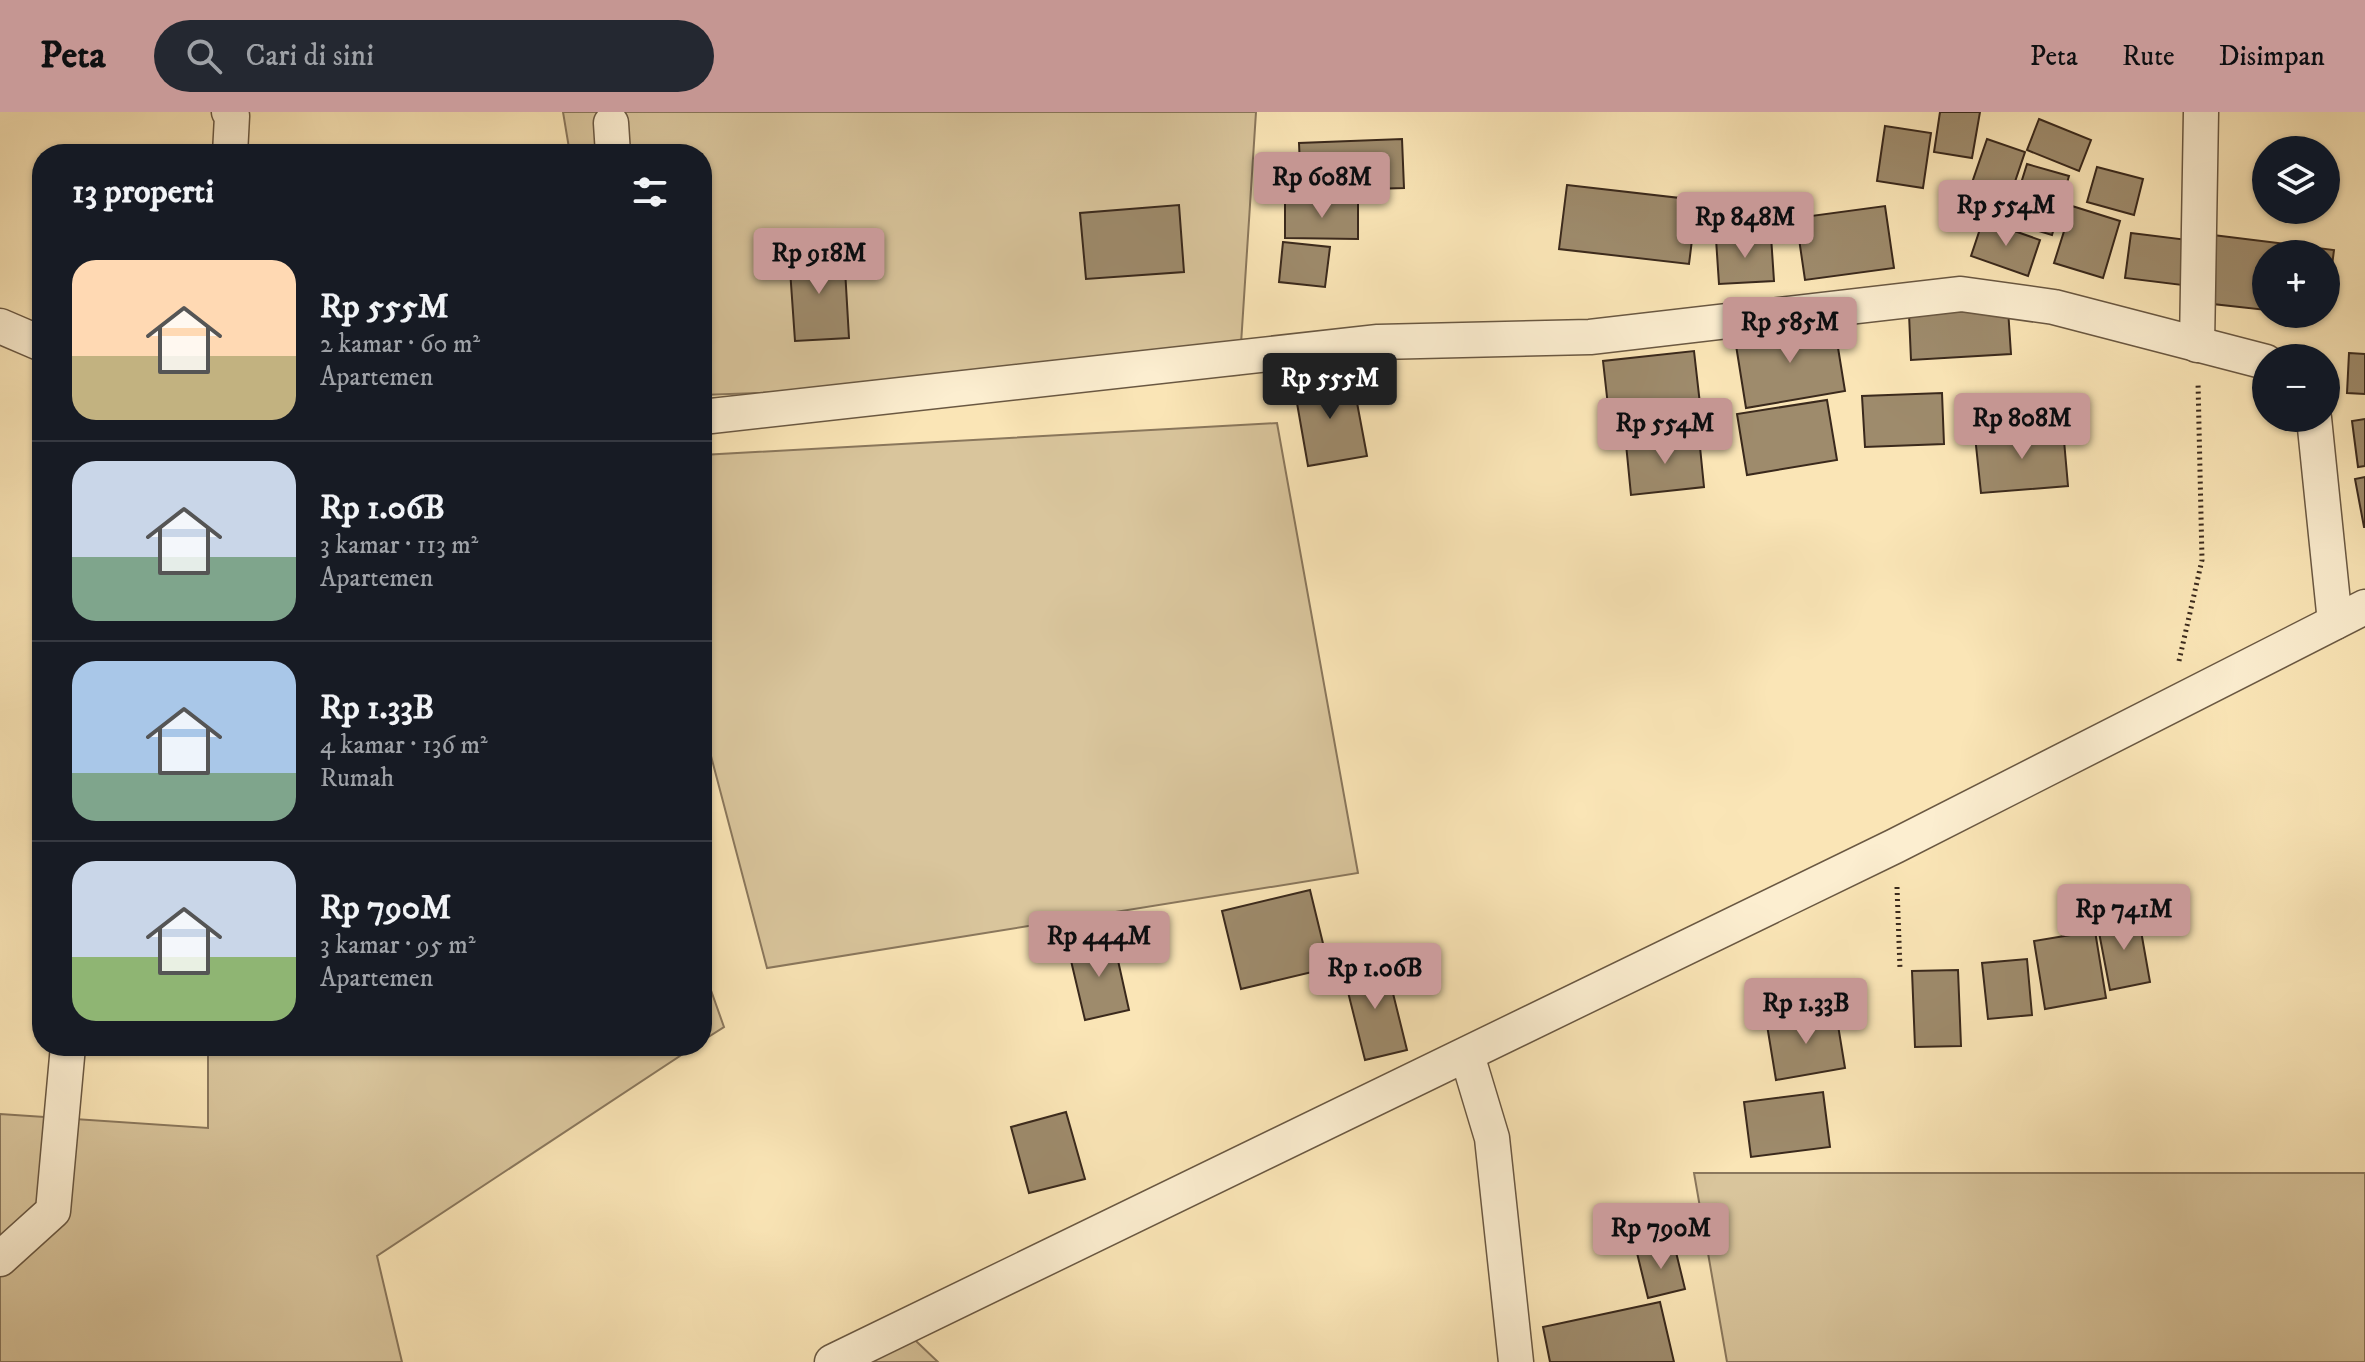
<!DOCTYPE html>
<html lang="id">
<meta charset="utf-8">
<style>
:root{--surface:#171b24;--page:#242831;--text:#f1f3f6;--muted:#9ea1a6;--line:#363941;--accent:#c59692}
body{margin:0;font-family:"IM FELL DW Pica",serif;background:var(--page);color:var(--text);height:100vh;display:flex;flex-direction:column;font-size:30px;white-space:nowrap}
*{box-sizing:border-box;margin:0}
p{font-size:26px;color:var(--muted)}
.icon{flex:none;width:44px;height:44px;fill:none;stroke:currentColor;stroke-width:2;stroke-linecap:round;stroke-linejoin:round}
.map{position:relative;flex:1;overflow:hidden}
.side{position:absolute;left:32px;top:32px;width:680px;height:912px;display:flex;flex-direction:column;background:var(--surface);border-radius:32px;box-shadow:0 2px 6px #0004}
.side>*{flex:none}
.tools{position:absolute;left:2252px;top:24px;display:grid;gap:16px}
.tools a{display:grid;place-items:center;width:88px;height:88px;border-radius:50%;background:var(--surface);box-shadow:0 2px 6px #0004;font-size:40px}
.price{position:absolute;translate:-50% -68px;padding:0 18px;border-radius:8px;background:var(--accent);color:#111;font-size:26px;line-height:52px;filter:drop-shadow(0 2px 4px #0008)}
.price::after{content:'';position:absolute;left:50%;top:48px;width:24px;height:18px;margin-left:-12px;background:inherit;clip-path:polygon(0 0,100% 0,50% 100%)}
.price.on{background:#222;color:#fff}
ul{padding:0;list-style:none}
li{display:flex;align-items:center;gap:24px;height:200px;padding:0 40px}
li+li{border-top:2px solid var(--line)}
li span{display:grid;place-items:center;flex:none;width:224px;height:160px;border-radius:24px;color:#555}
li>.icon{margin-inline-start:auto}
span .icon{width:96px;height:96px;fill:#fffc;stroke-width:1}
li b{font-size:34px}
h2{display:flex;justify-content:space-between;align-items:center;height:96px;padding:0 40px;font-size:34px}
header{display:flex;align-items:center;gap:48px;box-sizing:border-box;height:112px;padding:0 40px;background:var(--accent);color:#111}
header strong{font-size:38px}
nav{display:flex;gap:44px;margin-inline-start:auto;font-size:28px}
.search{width:560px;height:72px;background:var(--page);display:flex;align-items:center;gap:20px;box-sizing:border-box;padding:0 28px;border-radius:44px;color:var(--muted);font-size:30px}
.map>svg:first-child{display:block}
.green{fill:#d9c59c;stroke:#8a775c;stroke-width:2}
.building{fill:#9e8b6c;stroke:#3a291c;stroke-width:2}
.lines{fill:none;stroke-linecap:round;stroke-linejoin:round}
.minor-casing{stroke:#6a5842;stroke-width:37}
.path{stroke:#3a291c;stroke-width:5;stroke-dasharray:2 4;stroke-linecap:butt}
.minor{stroke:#fceed0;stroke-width:34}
</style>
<header>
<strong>Peta</strong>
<div class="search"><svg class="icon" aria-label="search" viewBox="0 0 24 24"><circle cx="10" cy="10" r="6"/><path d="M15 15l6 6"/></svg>Cari di sini</div>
<nav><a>Peta</a><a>Rute</a><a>Disimpan</a></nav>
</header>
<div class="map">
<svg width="2365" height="1250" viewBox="0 0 2365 1250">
<rect width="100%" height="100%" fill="#fae5b6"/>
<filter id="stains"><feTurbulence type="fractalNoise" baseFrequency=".0025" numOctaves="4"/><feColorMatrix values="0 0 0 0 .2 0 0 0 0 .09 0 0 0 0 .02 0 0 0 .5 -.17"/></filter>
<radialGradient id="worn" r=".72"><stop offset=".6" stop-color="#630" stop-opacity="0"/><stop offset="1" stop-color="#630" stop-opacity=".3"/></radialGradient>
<g class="green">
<polygon points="563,0 1256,0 1239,263 702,283 702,42 570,42"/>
<polygon points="1277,311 1358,761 767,856 702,610 702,343"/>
<polygon points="702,853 724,915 702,929"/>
<polygon points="208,934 695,934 377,1144 402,1250 0,1250 0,1002 208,1016"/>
<polygon points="1694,1061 2365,1061 2365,1250 1727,1250"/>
<polygon points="896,1210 938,1250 838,1250"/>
</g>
<g class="building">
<polygon points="1940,0 1980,0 1972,46 1934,40"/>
<polygon points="2039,7 2091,28 2079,59 2027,38"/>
<polygon points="1885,14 1931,21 1923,76 1877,69"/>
<polygon points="1402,27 1404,76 1301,79 1299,31"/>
<polygon points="1987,27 2025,40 2001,111 1963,97"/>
<polygon points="2027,52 2069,64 2052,123 2009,110"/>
<polygon points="2097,55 2143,67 2134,103 2087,90"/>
<polygon points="1567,73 1697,88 1689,152 1559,137"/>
<polygon points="1285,88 1358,89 1358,127 1285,126"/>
<polygon points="1179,93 1184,160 1086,167 1080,101"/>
<polygon points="1885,94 1894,156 1805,168 1796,106"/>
<polygon points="2072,94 2120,109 2103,166 2054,151"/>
<polygon points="1983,108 2040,128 2028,164 1971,144"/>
<polygon points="2131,121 2188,128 2182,173 2125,166"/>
<polygon points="2213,123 2334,138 2326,201 2326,142 2266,142 2266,198 2204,191"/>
<polygon points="1771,124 1774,169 1719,172 1716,127"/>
<polygon points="1283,130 1330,135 1325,175 1279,170"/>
<polygon points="844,140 849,226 795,229 789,143"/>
<polygon points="2008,197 2011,242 1911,248 1909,202"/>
<polygon points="1834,211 1845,279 1746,296 1735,227"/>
<polygon points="1694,239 1701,301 1610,312 1603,249"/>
<polygon points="2349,241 2365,242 2365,282 2347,281"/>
<polygon points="1352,264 1367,344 1308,354 1294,274"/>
<polygon points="1942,281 1944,332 1865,335 1862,284"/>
<polygon points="1827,288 1837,348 1747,363 1737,302"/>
<polygon points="2365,307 2365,354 2358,355 2352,309"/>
<polygon points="2063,317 2068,374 1981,381 1975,324"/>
<polygon points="1699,325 1704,375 1631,383 1626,332"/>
<polygon points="2365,365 2365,415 2364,415 2355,367"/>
<polygon points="1310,778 1329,856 1241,877 1222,799"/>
<polygon points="2138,802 2150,870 2110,878 2097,810"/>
<polygon points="2095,819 2106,886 2045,897 2034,829"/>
<polygon points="1113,826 1129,898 1085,908 1068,836"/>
<polygon points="2027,847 2032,903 1988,907 1982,851"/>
<polygon points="1385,849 1407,938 1365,948 1343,860"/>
<polygon points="1958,858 1961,934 1915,935 1912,859"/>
<polygon points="1836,901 1845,956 1776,968 1767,913"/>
<polygon points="1823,980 1830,1035 1751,1045 1744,990"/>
<polygon points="1066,1000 1085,1067 1029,1081 1011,1015"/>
<polygon points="1674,1132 1685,1177 1648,1186 1637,1141"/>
<polygon points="1660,1190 1674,1250 1550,1250 1543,1215"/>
</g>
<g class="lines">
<g class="minor-casing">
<g id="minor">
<polyline points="229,0 232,4 230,42"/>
<polyline points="611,11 613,42"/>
<polyline points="0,214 42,232"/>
<polyline points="2197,233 2201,0"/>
<polyline points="702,305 1378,230 1590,225 1961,182 2054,195 2266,250"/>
<polyline points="2314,306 2335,510"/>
<polyline points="1467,943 1492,1026 1516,1250"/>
<polyline points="0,1147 53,1099 68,934"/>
<polyline points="832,1250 1895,734 2365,495"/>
</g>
</g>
<g class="path">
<polyline points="2179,549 2202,448 2198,270"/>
<polyline points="1897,775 1900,857"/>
</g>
<use href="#minor" class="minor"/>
</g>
<rect width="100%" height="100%" filter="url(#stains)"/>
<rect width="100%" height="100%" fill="url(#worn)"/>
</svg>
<div class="tools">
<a><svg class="icon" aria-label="layers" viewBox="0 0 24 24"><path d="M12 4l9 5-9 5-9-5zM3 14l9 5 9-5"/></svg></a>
<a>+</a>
<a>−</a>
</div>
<b class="price" style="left:1322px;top:108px">Rp 608M</b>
<b class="price" style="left:2006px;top:136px">Rp 554M</b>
<b class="price" style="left:1745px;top:148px">Rp 848M</b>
<b class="price" style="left:819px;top:184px">Rp 918M</b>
<b class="price" style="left:1790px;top:253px">Rp 585M</b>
<b class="price on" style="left:1330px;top:309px">Rp 555M</b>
<b class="price" style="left:2022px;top:349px">Rp 808M</b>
<b class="price" style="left:1665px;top:354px">Rp 554M</b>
<b class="price" style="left:2124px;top:840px">Rp 741M</b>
<b class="price" style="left:1099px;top:867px">Rp 444M</b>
<b class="price" style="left:1375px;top:899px">Rp 1.06B</b>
<b class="price" style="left:1806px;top:934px">Rp 1.33B</b>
<b class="price" style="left:1661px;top:1159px">Rp 790M</b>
<section class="side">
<h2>13 properti<svg class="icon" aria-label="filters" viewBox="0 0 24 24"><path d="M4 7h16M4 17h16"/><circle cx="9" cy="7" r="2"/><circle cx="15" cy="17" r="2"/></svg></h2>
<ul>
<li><span style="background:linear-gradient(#ffd9b3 60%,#c2b280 0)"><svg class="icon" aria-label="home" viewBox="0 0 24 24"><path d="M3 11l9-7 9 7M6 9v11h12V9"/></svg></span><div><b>Rp 555M</b><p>2 kamar · 60 m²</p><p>Apartemen</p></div></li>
<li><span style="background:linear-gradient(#c9d6e8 60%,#7fa58c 0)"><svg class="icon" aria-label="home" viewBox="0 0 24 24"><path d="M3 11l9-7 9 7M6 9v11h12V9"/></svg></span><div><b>Rp 1.06B</b><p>3 kamar · 113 m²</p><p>Apartemen</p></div></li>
<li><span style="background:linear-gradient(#a9c7e8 70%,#7fa58c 0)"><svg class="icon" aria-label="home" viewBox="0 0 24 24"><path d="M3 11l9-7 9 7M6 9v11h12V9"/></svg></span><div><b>Rp 1.33B</b><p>4 kamar · 136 m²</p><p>Rumah</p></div></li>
<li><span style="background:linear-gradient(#c9d6e8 60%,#8fb573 0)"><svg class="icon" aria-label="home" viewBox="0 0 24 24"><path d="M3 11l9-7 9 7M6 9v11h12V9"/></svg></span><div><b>Rp 790M</b><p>3 kamar · 95 m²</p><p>Apartemen</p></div></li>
</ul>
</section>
</div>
